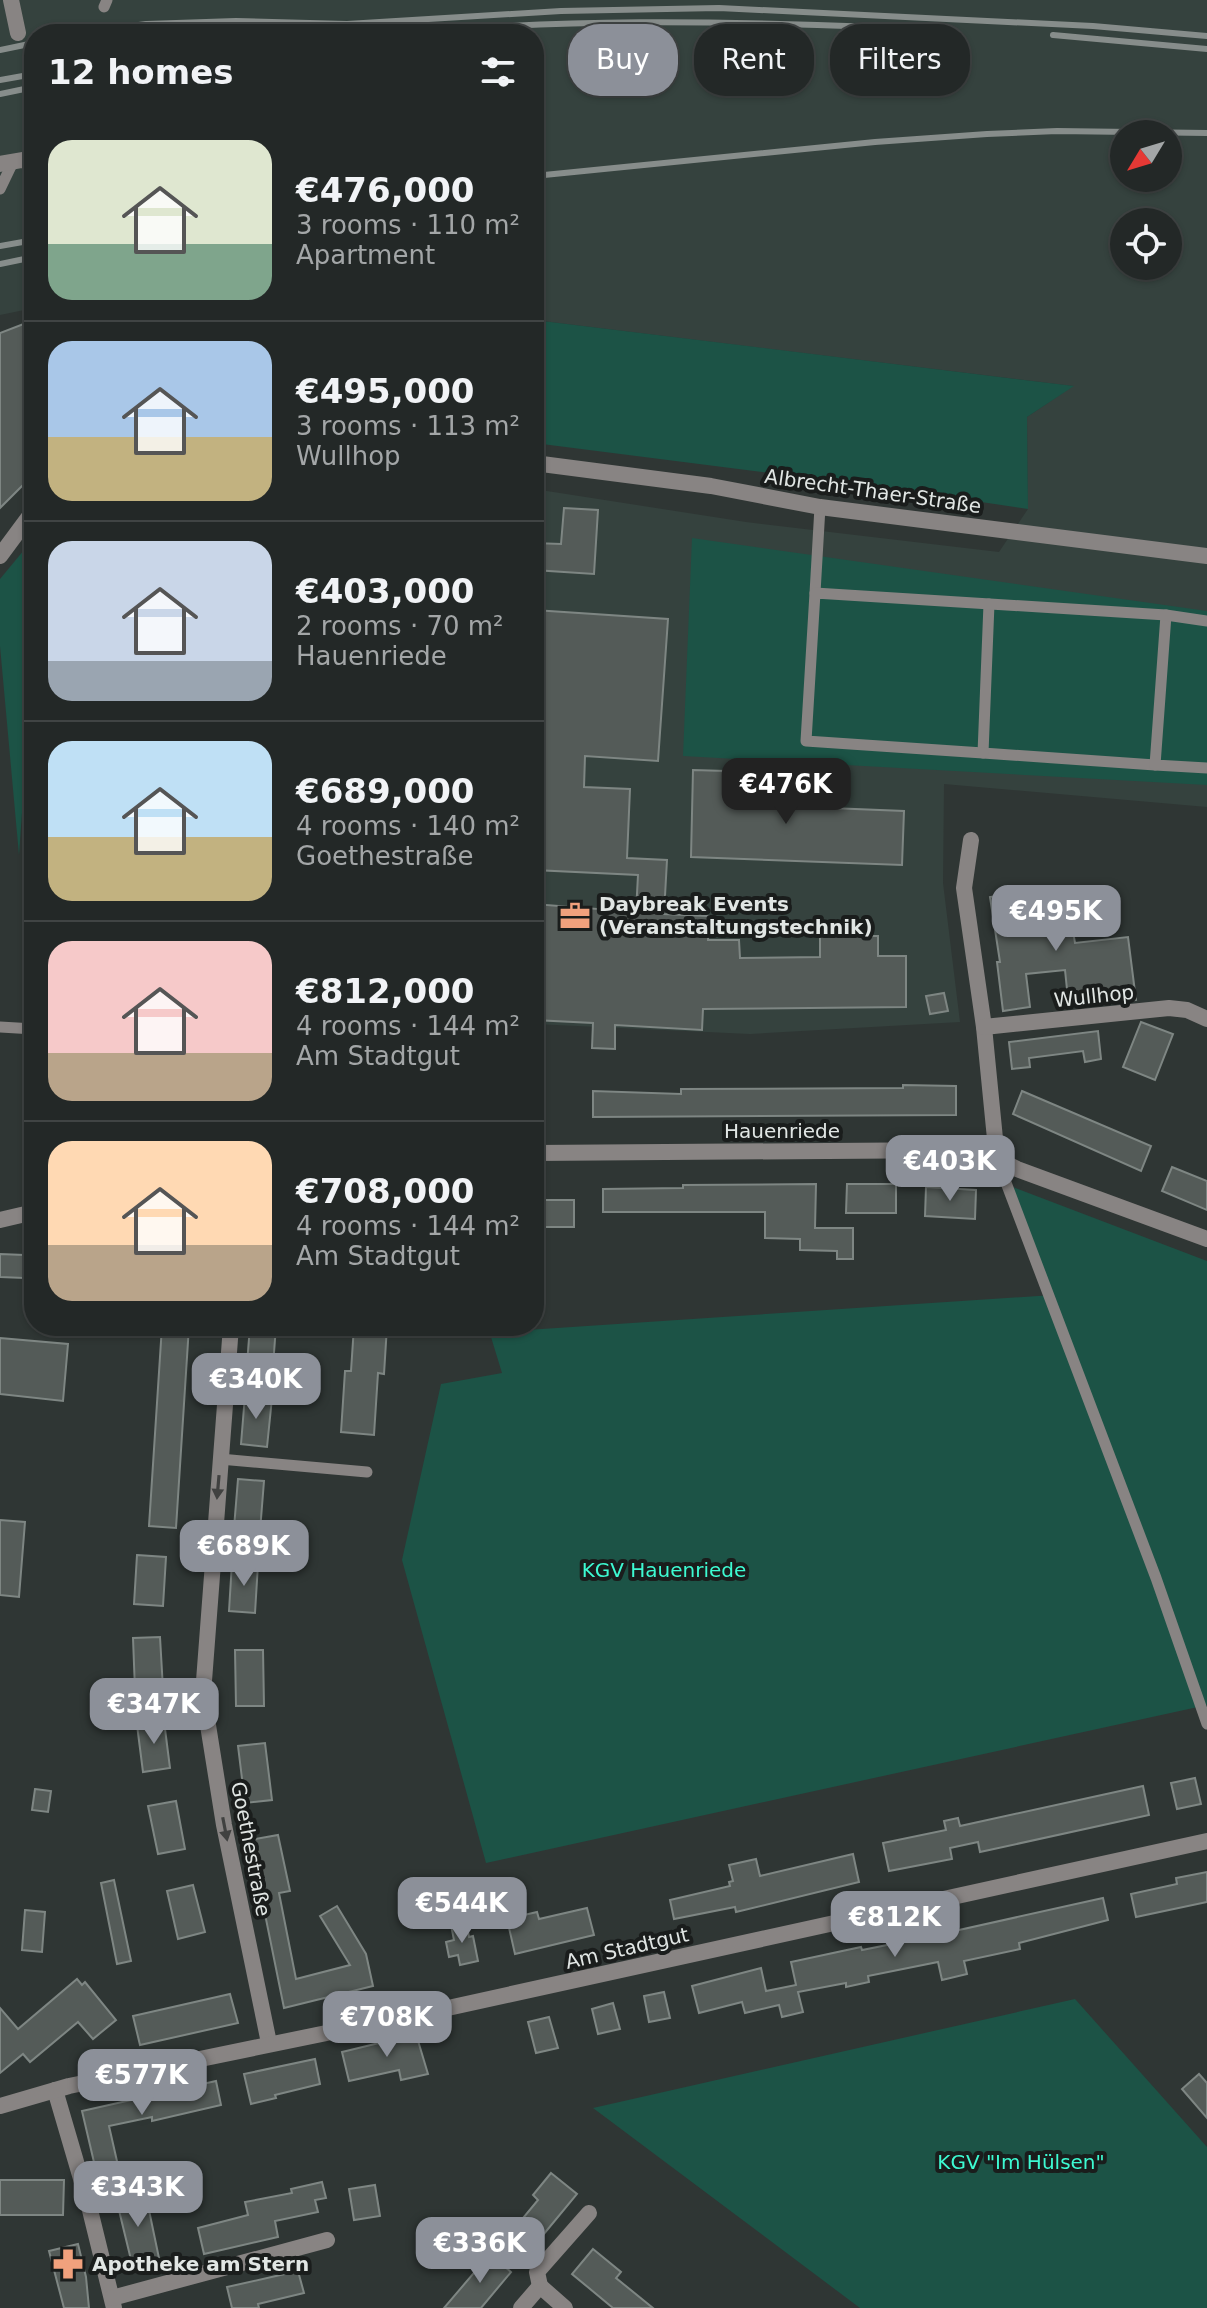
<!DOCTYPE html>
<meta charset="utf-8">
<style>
:root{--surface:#232827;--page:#2b302f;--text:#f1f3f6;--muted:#a3a6a7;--line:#404444;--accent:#8c9099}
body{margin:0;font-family:"DejaVu Sans",sans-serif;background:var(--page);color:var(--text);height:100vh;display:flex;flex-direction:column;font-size:30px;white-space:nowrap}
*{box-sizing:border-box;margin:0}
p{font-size:26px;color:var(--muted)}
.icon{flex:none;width:44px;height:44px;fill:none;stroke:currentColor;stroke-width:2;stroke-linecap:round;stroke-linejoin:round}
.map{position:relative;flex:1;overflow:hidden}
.panel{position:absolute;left:24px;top:24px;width:520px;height:1312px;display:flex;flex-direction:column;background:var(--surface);border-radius:32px;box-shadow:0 2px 6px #0004,0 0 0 2px var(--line)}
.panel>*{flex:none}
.hud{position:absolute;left:568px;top:24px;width:518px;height:72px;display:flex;gap:16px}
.needle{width:52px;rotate:232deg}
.fabs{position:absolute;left:1110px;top:120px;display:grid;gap:16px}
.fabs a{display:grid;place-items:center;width:72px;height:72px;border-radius:50%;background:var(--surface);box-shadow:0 2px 6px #0004,0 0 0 2px var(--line);font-size:40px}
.price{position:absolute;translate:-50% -68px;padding:0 18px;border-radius:16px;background:var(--accent);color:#fff;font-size:26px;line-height:52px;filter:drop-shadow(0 2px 4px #0008)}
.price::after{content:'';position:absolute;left:50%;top:48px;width:24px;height:18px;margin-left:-12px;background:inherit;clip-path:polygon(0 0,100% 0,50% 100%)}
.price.on{background:#222;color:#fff}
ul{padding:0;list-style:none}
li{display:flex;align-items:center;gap:24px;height:200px;padding:0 24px}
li+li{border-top:2px solid var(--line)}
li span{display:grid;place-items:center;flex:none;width:224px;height:160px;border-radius:24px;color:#555}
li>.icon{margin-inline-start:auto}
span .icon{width:96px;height:96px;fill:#fffc;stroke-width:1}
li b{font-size:34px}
h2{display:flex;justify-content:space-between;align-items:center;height:96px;padding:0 24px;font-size:34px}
.pill{padding:0 28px;border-radius:32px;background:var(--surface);box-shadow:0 2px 6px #0004,0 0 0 2px var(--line);font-size:28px;line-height:72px}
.pill.on{background:var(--accent);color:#fff}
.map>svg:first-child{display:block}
.built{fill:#35423e;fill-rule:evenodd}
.green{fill:#1c5346}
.building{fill:#545b58;stroke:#7e8683;stroke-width:2}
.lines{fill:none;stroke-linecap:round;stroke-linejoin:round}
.lane{stroke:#888483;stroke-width:11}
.street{stroke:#888483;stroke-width:16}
.rail{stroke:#878d8b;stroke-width:6}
.oneway{fill:#404140}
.labels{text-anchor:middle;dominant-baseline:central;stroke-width:8;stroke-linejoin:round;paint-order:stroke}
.street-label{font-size:20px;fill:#e1e6e4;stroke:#1a1d1c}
.poi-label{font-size:20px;font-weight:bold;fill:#e1e6e4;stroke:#1a1d1c;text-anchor:start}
.park-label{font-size:20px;fill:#3dfad2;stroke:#1a1d1c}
</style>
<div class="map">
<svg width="1207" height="2308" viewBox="0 0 1207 2308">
<rect width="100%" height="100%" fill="#2f3634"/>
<path class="built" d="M0 0H1207V807L944 784 943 883 960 1022 750 1034 534 1024V489L746 522 999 552 1028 509 1027 417 1073 386 534 320V34H34V308L0 315ZM1124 134H1168V178H1124ZM1124 222H1168V266H1124Z"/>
<g class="green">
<polygon points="534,320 1074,386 1027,417 1028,509 881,487 534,443"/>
<polygon points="34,538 34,644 19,855 0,646 0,579"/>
<polygon points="692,538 1207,611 1207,785 683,756"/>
<polygon points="1013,1187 1207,1261 1207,1705 486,1863 402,1560 441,1384 502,1373 491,1337 495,1332 1053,1295"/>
<polygon points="1075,1999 1207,2147 1207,2308 860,2308 593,2108"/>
</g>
<g class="building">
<polygon points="34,320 34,470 26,482 0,508 0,333"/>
<polygon points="564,508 598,510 594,574 534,570 534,543 561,544"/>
<polygon points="534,610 668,619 658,761 585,756 584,787 630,789 627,858 667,860 664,914 709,916 708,940 739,940 740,958 820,957 820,936 878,936 878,956 906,956 906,1007 703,1009 702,1030 615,1025 615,1049 592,1048 593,1023 534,1020 534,904 636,912 638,875 534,870"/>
<polygon points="693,770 759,772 758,805 904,811 902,865 691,857"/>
<polygon points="1016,893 1018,903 1067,896 1075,943 1128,937 1136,1000 1104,1004 1103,996 1068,999 1065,970 1026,974 1030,1007 1003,1011 997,962 1000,962 990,897"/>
<polygon points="944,993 948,1011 930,1014 926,996"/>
<polygon points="1141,1022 1173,1034 1155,1080 1123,1067"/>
<polygon points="1098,1031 1101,1059 1085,1062 1083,1051 1029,1058 1030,1067 1012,1069 1009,1042"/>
<polygon points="903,1085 956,1086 956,1115 593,1117 593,1091 681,1094 681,1089 903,1088"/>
<polygon points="1022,1091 1151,1146 1141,1171 1013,1114"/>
<polygon points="1172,1167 1207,1181 1207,1210 1162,1191"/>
<polygon points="816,1184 815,1228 853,1228 853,1259 837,1259 837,1251 800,1250 800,1239 765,1238 765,1212 603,1212 603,1189 683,1188 683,1185"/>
<polygon points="847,1184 896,1184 896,1213 846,1213"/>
<polygon points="926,1187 976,1190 975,1219 925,1216"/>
<rect x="534" y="1200" width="40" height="27"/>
<polygon points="0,1254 24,1255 24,1278 0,1277"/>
<polygon points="162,1326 189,1326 176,1528 149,1526"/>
<polygon points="250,1326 276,1326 273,1366 247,1364"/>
<polygon points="354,1326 387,1326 384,1374 378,1373 374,1435 341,1432 345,1371 351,1371"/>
<polygon points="0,1338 68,1344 63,1401 0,1394"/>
<polygon points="245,1395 272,1398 267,1447 241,1444"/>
<polygon points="238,1479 264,1481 260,1531 234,1528"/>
<polygon points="0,1520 25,1522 19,1597 0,1595"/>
<polygon points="137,1555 166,1557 163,1606 134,1604"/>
<polygon points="232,1562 258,1564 255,1613 229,1611"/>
<polygon points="160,1637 163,1689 135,1690 133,1638"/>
<polygon points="235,1650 263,1650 264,1706 236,1706"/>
<polygon points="164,1721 170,1768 143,1772 137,1725"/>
<polygon points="265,1743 272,1800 245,1803 238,1746"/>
<polygon points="1195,1778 1201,1804 1177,1809 1171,1783"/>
<polygon points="1143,1786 1149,1815 980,1852 978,1842 950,1848 952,1859 889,1871 883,1843 946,1830 944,1821 958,1818 960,1826"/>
<polygon points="35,1789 51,1791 48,1812 32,1810"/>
<polygon points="176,1801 185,1849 158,1854 148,1806"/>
<polygon points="278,1835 290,1891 279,1893 296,1979 350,1965 320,1916 337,1906 366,1954 373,1986 284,2008 250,1840"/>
<polygon points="853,1854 859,1882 736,1912 735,1907 674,1919 670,1900 730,1886 729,1882 733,1881 729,1865 756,1859 760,1876"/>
<polygon points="1207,1872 1207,1902 1136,1917 1131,1894 1177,1884 1176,1878"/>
<polygon points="114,1880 131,1961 117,1964 101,1883"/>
<polygon points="193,1885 205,1932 178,1939 167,1891"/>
<polygon points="1103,1898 1108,1920 1019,1943 1020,1949 964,1961 967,1974 942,1980 938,1962 868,1976 869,1982 846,1987 846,1983 798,1992 803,2012 782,2017 779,2005 745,2013 742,2002 699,2013 692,1986 761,1968 766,1991 796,1985 791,1962 861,1947 862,1950 932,1936"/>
<polygon points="587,1908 594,1935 515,1954 507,1919 537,1912 539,1919"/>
<polygon points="25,1910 45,1912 42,1952 22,1950"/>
<polygon points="466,1922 469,1937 473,1936 478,1961 460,1965 458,1955 449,1957 446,1942 454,1940 451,1925"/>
<polygon points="77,1979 82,1985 85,1982 116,2020 93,2039 78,2022 30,2062 23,2054 0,2073 0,2008 18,2029"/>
<polygon points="664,1992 670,2018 649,2022 644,1996"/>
<polygon points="230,1994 238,2023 140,2045 133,2016"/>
<polygon points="613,2003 620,2029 598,2034 592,2009"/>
<polygon points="549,2017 558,2048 536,2053 528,2022"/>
<polygon points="416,2034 428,2074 401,2080 399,2070 349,2081 342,2052"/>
<polygon points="315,2059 320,2084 275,2095 276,2098 251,2104 244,2074"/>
<polygon points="1199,2074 1207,2083 1207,2118 1182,2089"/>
<polygon points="216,2081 221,2105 152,2121 152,2117 109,2126 119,2170 97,2175 82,2111"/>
<polygon points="551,2173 577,2194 529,2252 509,2235 538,2200 533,2195"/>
<polygon points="0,2180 64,2180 63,2215 0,2215"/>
<polygon points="322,2182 326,2198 315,2200 318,2212 275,2221 278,2237 204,2254 198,2228 248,2215 245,2202 292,2193 291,2189"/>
<polygon points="375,2185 380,2216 354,2220 349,2189"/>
<polygon points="145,2191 160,2263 133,2268 116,2198"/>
<polygon points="78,2244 86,2277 89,2308 64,2308 49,2251"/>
<polygon points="593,2249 621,2272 616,2278 653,2308 613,2308 572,2274"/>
<polygon points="490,2254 511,2272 481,2308 444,2308"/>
<polygon points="298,2271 304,2293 258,2304 259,2308 232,2308 227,2287"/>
</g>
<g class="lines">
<g class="lane">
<polyline points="104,7 107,0"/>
<polyline points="0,189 13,162"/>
<polyline points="815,593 820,507"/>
<polyline points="989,604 983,753 1155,765"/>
<polyline points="1166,615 1155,765 1207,768"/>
<polyline points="983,753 806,741 815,593 1166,615 1207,621"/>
<polyline points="0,1027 34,1029"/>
<polyline points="997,1159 1156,1578 1207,1724"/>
<polyline points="487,1326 487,1327"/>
<polyline points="220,1459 367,1472"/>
</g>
<g class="street">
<polyline points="11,0 18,33"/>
<polyline points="0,164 22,160 34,164"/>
<polyline points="534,463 711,486 820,507 1207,556"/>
<polyline points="0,556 34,510"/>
<polyline points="971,840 964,888 984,1027 997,1159"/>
<polyline points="984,1027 1169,1008 1187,1010 1207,1019"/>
<polyline points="534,1153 958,1150 997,1159 1017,1169 1207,1239"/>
<polyline points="0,1220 34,1212"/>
<polyline points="231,1326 203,1694 224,1825 269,2043"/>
<polyline points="55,2090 89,2206 114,2308"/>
<polyline points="0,2106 69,2086 448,2008 1207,1841"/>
<polyline points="540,2286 537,2272 589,2213"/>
<polyline points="112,2298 327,2240"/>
<polyline points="521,2308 540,2286 565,2308"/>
</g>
<g class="rail">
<polyline points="73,34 146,24 236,21 347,24 561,11 719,8 1093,26 1207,36"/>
<path d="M402 34C560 18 719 21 877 27"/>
<polyline points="1053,35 1207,49"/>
<polyline points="0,50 34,43"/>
<polyline points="0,80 34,74"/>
<polyline points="0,94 34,87"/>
<polyline points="534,176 875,142 987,134 1057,131 1207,133"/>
<polyline points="0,246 34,240"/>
<polyline points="0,264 34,257"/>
</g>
</g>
<defs><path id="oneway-solid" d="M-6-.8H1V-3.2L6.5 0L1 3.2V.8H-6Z" transform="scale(2)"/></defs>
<g class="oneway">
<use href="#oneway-solid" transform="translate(218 1487) rotate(95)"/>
<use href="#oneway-solid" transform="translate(225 1829) rotate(79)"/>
</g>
<defs>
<g id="office-bare" transform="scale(2.4)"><path d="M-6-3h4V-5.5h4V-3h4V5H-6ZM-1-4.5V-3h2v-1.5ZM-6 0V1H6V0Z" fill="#f1a17d" stroke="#1a1d1c" stroke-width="2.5" paint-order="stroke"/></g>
<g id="pharmacy-bare" transform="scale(2.4)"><path d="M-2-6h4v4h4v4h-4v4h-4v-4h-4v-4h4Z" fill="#f1a17d" stroke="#1a1d1c" stroke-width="2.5" paint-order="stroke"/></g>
</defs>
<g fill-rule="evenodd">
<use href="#office-bare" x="575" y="916"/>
<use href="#pharmacy-bare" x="68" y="2264"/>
</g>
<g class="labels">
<g class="street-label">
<text transform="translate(873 491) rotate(8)">Albrecht-Thaer-Straße</text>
<text transform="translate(1094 996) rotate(-6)">Wullhop</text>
<text x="782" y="1131">Hauenriede</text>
<text transform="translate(251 1849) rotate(79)">Goethestraße</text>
<text transform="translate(627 1948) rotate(-13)">Am Stadtgut</text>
</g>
<g class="poi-label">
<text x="599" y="904">Daybreak Events<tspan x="599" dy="23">(Veranstaltungstechnik)</tspan></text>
<text x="92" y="2264">Apotheke am Stern</text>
</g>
<g class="park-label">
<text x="664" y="1570">KGV Hauenriede</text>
<text x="1021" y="2162">KGV "Im Hülsen"</text>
</g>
</g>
</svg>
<div class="fabs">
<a><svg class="needle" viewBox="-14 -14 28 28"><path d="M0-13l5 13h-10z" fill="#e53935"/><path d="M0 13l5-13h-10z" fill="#a3a6a7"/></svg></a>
<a><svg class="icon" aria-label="locate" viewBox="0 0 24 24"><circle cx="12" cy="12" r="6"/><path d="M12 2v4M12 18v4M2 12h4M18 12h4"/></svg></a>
</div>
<b class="price on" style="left:786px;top:826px">€476K</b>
<b class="price" style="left:1056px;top:953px">€495K</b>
<b class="price" style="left:950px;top:1203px">€403K</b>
<b class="price" style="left:256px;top:1421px">€340K</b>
<b class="price" style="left:244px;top:1588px">€689K</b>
<b class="price" style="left:154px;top:1746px">€347K</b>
<b class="price" style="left:462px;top:1945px">€544K</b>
<b class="price" style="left:895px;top:1959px">€812K</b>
<b class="price" style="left:387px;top:2059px">€708K</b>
<b class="price" style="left:142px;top:2117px">€577K</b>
<b class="price" style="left:138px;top:2229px">€343K</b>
<b class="price" style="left:480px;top:2285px">€336K</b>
<div class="hud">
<a class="pill on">Buy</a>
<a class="pill">Rent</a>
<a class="pill">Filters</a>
</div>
<section class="panel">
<h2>12 homes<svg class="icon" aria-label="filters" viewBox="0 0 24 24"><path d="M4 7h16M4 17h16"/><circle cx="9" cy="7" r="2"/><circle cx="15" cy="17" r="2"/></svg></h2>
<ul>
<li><span style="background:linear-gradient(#dfe7d0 65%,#7fa58c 0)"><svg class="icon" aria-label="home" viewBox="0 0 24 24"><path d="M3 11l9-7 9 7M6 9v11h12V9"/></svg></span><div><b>€476,000</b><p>3 rooms · 110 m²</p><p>Apartment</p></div></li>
<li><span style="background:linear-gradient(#a9c7e8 60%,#c2b280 0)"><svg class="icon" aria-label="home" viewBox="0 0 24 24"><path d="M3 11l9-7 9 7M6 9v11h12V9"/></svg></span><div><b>€495,000</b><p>3 rooms · 113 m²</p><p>Wullhop</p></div></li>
<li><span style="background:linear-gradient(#c9d6e8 75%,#9aa5b1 0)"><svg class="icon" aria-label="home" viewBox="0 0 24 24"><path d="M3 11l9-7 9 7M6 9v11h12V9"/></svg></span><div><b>€403,000</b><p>2 rooms · 70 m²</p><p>Hauenriede</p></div></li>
<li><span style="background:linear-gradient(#bfe0f5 60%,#c2b280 0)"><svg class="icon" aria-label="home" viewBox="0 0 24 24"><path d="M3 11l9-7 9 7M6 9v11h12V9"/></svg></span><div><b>€689,000</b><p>4 rooms · 140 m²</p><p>Goethestraße</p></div></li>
<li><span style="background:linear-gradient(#f6c9c9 70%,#b9a48a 0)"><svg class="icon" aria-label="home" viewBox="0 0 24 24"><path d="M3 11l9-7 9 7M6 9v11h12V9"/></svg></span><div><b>€812,000</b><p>4 rooms · 144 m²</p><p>Am Stadtgut</p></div></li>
<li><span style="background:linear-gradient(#ffd9b3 65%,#b9a48a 0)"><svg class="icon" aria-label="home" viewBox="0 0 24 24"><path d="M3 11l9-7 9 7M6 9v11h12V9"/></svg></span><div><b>€708,000</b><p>4 rooms · 144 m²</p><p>Am Stadtgut</p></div></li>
</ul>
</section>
</div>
